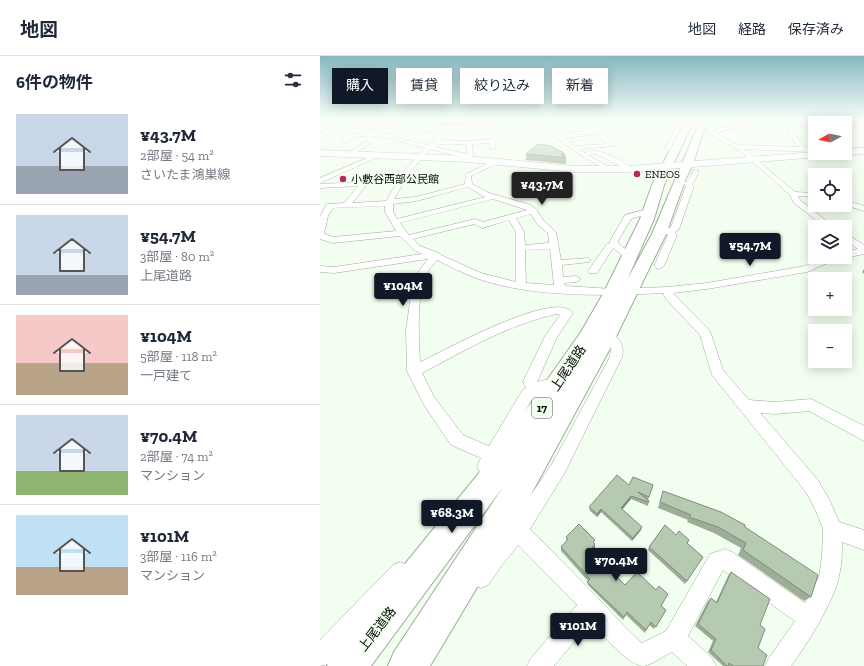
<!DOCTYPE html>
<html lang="ja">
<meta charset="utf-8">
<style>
:root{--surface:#fff;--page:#f6f6f7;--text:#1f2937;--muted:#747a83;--line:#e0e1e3;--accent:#111827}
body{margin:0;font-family:"Zilla Slab","Noto Sans JP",serif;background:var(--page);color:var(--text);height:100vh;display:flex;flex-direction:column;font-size:15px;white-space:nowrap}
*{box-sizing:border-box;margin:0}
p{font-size:13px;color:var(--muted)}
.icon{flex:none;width:22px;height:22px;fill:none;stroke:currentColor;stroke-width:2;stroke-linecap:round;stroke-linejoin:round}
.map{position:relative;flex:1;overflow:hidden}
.side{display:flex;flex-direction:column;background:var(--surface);width:320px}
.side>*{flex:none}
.banner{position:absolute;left:12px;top:12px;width:380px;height:36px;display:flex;gap:8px}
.needle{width:26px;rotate:262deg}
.controls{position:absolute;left:488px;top:60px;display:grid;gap:8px}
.controls a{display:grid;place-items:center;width:44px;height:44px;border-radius:0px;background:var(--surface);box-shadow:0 2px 10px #0003;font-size:20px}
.price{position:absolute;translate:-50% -34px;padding:0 9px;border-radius:4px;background:var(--accent);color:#fff;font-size:13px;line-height:26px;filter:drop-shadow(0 1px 2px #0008)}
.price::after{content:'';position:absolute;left:50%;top:24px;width:12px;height:9px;margin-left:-6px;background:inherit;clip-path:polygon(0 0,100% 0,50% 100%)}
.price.current{background:#222;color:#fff}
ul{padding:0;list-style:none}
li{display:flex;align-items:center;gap:12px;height:100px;padding:0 16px}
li+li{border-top:1px solid var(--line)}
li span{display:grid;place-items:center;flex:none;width:112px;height:80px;border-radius:0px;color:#555}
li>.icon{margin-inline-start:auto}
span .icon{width:48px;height:48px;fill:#fffc;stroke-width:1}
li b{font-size:17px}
h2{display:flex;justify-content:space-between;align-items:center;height:48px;padding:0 16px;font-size:17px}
.pill{padding:0 14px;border-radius:0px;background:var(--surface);box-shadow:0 2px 10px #0003;font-size:14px;line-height:36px}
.pill.current{background:var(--accent);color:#fff}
header{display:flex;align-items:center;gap:24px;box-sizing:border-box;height:56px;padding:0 20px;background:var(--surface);border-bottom:1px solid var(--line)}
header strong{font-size:19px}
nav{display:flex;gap:22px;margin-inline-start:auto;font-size:14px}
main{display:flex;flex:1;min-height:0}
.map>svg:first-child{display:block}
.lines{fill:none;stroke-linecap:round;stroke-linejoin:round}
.minor-casing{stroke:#9bae97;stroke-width:1}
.tertiary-casing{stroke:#9bae97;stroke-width:2}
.primary-casing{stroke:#9bae97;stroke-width:1}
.trunk-casing{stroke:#9bae97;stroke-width:2}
.minor{fill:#fff;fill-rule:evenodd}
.tertiary{fill:#fff;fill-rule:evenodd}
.primary{fill:#fff;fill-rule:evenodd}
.trunk{fill:#fff;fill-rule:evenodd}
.wall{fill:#9dad98}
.shaded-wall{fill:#7f8d7c}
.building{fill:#b6c9b1;stroke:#7f8d7c}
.poi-dot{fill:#b6285c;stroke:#f2feef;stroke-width:1.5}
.labels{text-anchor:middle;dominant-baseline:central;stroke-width:3.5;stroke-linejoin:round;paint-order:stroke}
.far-poi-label{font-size:11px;fill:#080e07;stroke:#f2feef;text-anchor:start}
.shield{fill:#f2feef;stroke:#4e564d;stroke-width:1}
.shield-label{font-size:12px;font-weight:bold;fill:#080e07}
.street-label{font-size:13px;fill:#080e07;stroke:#f2feef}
</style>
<header>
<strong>地図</strong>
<nav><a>地図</a><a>経路</a><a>保存済み</a></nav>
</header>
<main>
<section class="side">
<h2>6件の物件<svg class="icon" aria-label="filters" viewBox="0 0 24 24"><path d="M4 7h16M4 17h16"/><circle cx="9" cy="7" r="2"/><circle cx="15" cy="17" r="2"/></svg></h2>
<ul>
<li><span style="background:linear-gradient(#c9d6e8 65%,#9aa5b1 0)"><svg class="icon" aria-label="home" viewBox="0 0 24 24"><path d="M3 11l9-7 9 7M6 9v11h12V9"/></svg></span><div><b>¥43.7M</b><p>2部屋 · 54 m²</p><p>さいたま鴻巣線</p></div></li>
<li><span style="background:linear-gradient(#c9d6e8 75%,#9aa5b1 0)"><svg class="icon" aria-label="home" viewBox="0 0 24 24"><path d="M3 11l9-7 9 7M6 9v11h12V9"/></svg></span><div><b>¥54.7M</b><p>3部屋 · 80 m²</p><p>上尾道路</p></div></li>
<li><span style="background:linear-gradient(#f6c9c9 60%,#b9a48a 0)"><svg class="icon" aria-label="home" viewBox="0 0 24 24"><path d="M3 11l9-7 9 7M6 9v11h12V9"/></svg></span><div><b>¥104M</b><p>5部屋 · 118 m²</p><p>一戸建て</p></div></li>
<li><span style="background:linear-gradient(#c9d6e8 70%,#8fb573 0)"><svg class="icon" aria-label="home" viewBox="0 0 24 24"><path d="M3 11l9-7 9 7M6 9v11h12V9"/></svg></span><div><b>¥70.4M</b><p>2部屋 · 74 m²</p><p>マンション</p></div></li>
<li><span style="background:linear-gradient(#bfe0f5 65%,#b9a48a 0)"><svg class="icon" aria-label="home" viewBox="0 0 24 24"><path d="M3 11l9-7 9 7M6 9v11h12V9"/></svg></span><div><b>¥101M</b><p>3部屋 · 116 m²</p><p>マンション</p></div></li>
</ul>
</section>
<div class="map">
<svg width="544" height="610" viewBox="0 0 544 610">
<rect width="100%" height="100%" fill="#f2feef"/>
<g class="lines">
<g class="minor-casing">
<g id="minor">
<path d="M17 65C34 65 53 75 70 79L77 70 45 72 42 70 45 68 83 67 75 81 108 89 114 85 117 78 114 75 102 76 94 74 98 65H102L99 72H102L185 66 186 67 183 69 118 74 123 77 120 84 151 85 172 83 175 85 176 92 171 93 169 87 152 88 153 99 150 104 148 105 145 102 110 93 90 116 74 143 96 141 145 128 146 118 176 104H180V106L151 120 152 128 169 137 211 149 216 153 223 164 236 176 241 204 269 202 271 204 269 206 242 209 243 221 256 220 261 223 256 226 244 227 245 230 293 233 347 231 387 227 485 210 506 201H519L517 203 487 216 387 233 353 237 390 275 403 314 429 344 455 346 491 343 544 370V385L489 355 455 358 440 357 498 424 510 445 519 466 544 474V494L522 486C522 497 522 508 519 520 514 546 487 588 471 610H445L449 602 475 565 403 514 368 580 392 602 396 610H367L352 596C343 600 333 608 324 610 308 610 281 577 271 565L234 610H207L211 602 257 549 198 489 182 509 168 529 161 532 154 529 151 522 154 515 168 495 191 468 232 408 290 301 291 291 282 279 284 276H292C300 284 305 290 302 301L244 418 210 473 278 542 307 573 322 587 346 575 390 498 405 493 412 496 485 547 499 521 502 501 503 473 496 455 486 436 392 319 380 279 346 243 343 237C284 240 209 242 153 221 141 216 129 210 117 204 113 209 108 214 106 220 96 240 99 284 100 306 122 296 236 232 253 257L237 281 217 326 238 321 243 322 245 326 243 330 226 334 212 343 179 404 171 415 165 418 159 415 157 410 161 402 131 389 104 349 87 315 86 275 92 231 96 219 108 203 14 217 0 216V210L14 211 102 198 94 194 80 180 13 187 0 183V160L7 148 24 147 38 130 0 132V128L46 126 48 127 32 147 66 145 85 114 105 92C86 87 42 71 27 86H23L22 85 28 79 48 77ZM118 88H146L147 98 114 91ZM148 131 165 141 77 163 73 156V148L96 145ZM173 143 207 154 163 166 155 163 89 179 80 167ZM65 150V156L76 175 13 181 4 178 8 160 13 152ZM211 158 217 168 228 177 229 187 205 189 204 176 196 162ZM189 164 196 176V226L161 217 121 199 119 197 100 190 93 183 154 168 162 172ZM230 193 234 229 206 227 205 194ZM237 258 240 259 225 280 203 326 206 332 202 335 169 390 143 379 114 341 102 317C146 294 189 268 237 258Z"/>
<path d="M209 65C216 67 220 72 229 74 244 77 257 65 270 76L267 78H254V76L261 75 259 74 236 77 245 83 282 78 294 88V90L259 93 265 97C275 89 304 105 312 113L307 114 277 98 268 99 294 114 289 115 260 99 231 78 213 72 208 66ZM279 81 287 88 255 90 249 86Z"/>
<polygon points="360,65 364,65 351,91 358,94 355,96 346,93 345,92"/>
<polygon points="409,65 415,65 424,69 419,70"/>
<polygon points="464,65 468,65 480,86 491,94 491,96 424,93 475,136 495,137 495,141 478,140 480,144 514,171 505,171 474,147 470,139 423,97 392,79 385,77 388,75 396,77 417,89 480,91 475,87"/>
<polygon points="46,86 51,87 32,99 28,99 28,97"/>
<polygon points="57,98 62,99 0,127 0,122"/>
<polygon points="374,114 379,115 374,126 372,128 374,130 359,173 355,176 357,179 344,210 339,213 336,212 334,210 348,179 347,178 339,181 335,178 336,176 351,171 366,130 363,127 368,125"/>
<polygon points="525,144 544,150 544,155 525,149"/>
<polygon points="331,152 334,152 334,156 311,163 298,185 299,188 313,199 315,201 313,203 307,203 293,192 277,217 269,217 268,215 287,188 290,187 290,185 305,159"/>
<polygon points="525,177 544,189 544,198 525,202 522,201 525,201 525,196 538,193 525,184"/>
<polygon points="80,506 87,509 90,516 87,523 8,608 0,610 0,584 73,509"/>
</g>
</g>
<g class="tertiary-casing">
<g id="tertiary">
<polygon points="6,65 12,65 0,76 0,70"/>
<polygon points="183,65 222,65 219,67 181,68 180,67"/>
<polygon points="350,65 363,65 364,66 361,68"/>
<polygon points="433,65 443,65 402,75 394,80 391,78 398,73"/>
</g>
</g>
<g class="primary-casing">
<g id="primary">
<polygon points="544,92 544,98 525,99 521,97 525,97 525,93"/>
<polygon points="0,94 148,100 253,110 309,110 495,96 495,97 519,97 514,100 309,116 253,116 148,106 0,100"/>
</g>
</g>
<g class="trunk-casing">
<polygon id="trunk" points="365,65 373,65 344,129 334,163 307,224 332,178 380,65 388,65 381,82 373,108 366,122 346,178 293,287 195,468 110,610 68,610 74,596 183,431 51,610 7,610 13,596 155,422 201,361 261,276 284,236 320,163 332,129"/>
</g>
<use href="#minor" class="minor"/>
<use href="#tertiary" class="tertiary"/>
<use href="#primary" class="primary"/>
<use href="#trunk" class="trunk"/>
</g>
<g class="wall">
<polygon points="105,65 158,65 153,67 120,69 106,67"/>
<polygon points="206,98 245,98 245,101 246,102 246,108 206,104"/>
<polygon points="544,213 544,218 542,216"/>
<polygon points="309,429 332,433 328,444 329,445 328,450 311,443 302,454 321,474 312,485 281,456 277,461 270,455 269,451"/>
<polygon points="343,435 425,471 491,541 484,545 418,499 421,492 394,477 367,466 368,464 338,452"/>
<polygon points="356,479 369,484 367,487 383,501 365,528 328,494 329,491"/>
<polygon points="246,481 275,488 275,492 273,494 277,501 276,501 305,529 341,550 346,554 334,573 329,569 325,577 306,559 303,564 268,529 267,526 268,525 241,495 241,491 247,485"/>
<polygon points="411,516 440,569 438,592 443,610 403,610 388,596 393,585 375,570 388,545 391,542 396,546 408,520"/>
</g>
<g class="shaded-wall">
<polygon points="135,65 158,65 153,67 120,69 119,66"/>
<polygon points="311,440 311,443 300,456 301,452"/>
<polygon points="281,453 281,456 277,461 277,458"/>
<polygon points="322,471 321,474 312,485 313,482"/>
<polygon points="275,488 275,492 272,496 272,492"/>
</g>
<g class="building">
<polygon points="110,65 135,65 119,66"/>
<polygon points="218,88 231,90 245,98 241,99 246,102 206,98"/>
<polygon points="297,419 309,429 313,421 333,429 329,441 318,436 329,445 329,446 311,440 301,452 322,471 313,482 281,453 277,458 269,451"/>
<polygon points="343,435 401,456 425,469 425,471 498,519 491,541 423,494 426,487 398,471 369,461 371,459 340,446"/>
<polygon points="259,468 275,484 273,486 275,488 272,492 277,497 275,500 305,529 317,516 336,534 339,530 348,538 341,550 346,554 336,571 331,566 326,574 307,556 304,561 267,526 270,523 241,491 248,483 246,481"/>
<polygon points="345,469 356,479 359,475 369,484 367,487 383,501 367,525 329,491"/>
<polygon points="411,516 450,543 440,569 445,573 438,592 447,599 443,610 413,610 409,607 408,610 407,610 391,594 396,583 378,568 391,542 397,547"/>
</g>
<linearGradient id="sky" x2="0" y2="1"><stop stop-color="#86b8c2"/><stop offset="0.43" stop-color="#f9fff8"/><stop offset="1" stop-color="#f9fff8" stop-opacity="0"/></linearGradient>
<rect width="544" height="150" fill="url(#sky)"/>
<g class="poi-dot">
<circle cx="317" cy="118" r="4"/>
<circle cx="23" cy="123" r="4"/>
</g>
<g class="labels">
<g class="far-poi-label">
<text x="325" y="118">ENEOS</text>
<text x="31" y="123">小敷谷西部公民館</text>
</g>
<rect class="shield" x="212" y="342" width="20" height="20" rx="3"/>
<g class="shield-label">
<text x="222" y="352">17</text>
</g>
<g class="street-label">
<text transform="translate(248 312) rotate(-56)">上尾道路</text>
<text transform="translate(57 573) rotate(-52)">上尾道路</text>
</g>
</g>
</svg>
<div class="controls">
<a><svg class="needle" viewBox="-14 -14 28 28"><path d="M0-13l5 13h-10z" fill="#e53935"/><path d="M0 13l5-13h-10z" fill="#747a83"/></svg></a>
<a><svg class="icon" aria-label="locate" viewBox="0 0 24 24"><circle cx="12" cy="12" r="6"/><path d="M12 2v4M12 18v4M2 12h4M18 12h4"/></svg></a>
<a><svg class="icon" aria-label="layers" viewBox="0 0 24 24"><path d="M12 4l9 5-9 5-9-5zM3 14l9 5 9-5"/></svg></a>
<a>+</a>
<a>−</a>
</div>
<b class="price current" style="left:222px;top:150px">¥43.7M</b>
<b class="price" style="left:430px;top:211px">¥54.7M</b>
<b class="price" style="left:83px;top:251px">¥104M</b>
<b class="price" style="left:132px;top:478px">¥68.3M</b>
<b class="price" style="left:296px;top:526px">¥70.4M</b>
<b class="price" style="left:258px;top:591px">¥101M</b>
<div class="banner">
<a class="pill current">購入</a>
<a class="pill">賃貸</a>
<a class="pill">絞り込み</a>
<a class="pill">新着</a>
</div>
</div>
</main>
